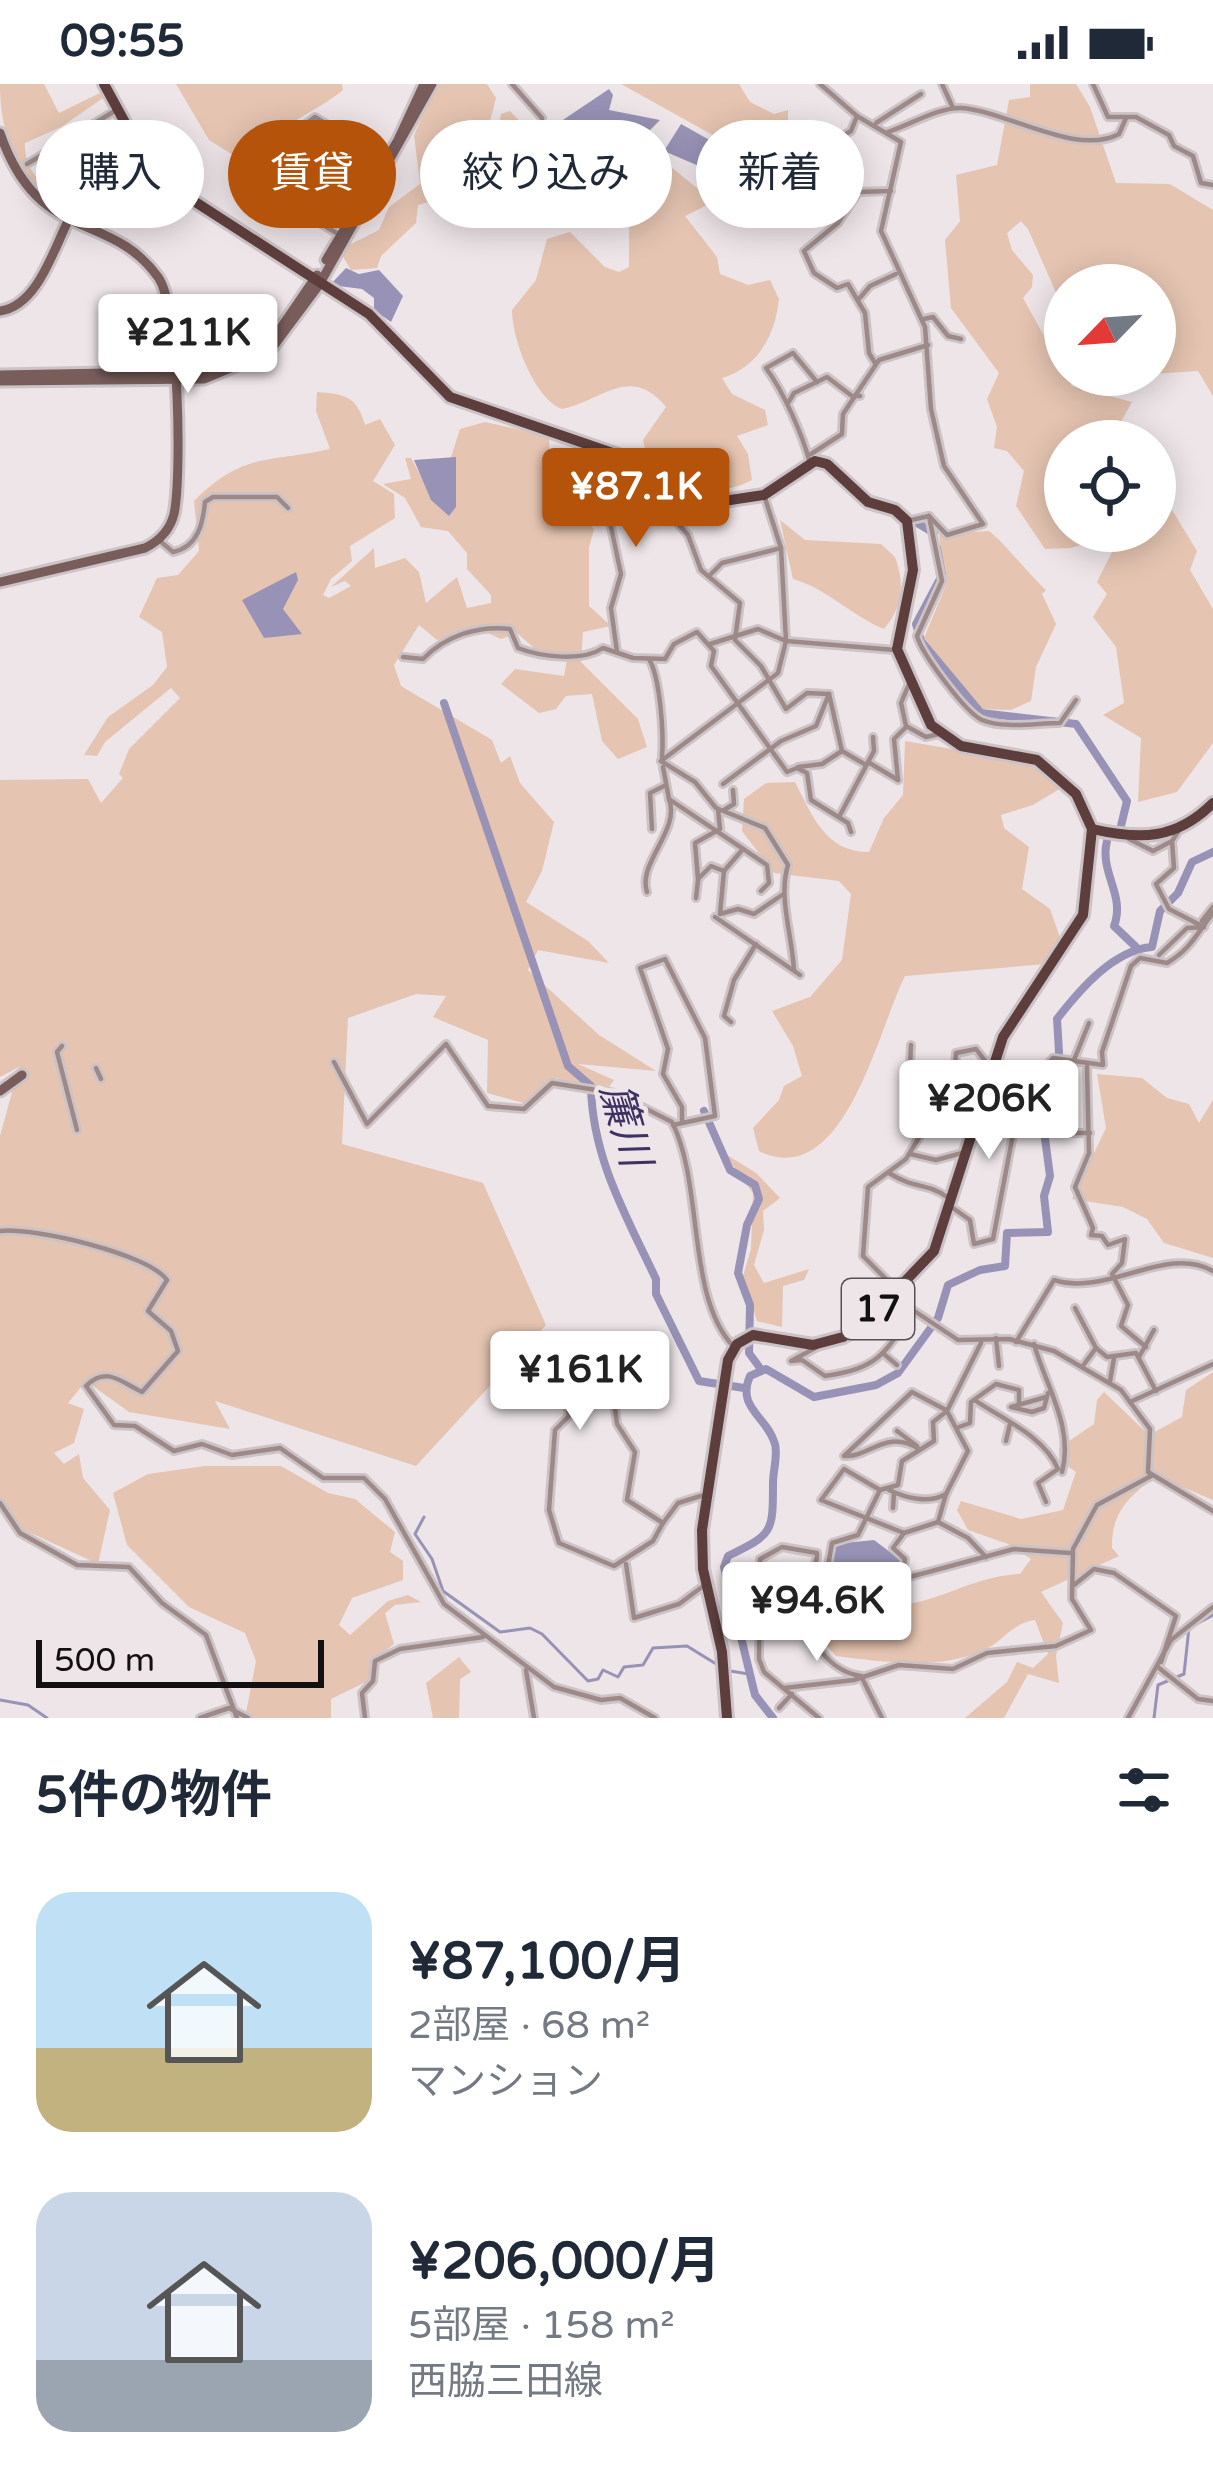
<!DOCTYPE html>
<html lang="ja">
<meta charset="utf-8">
<style>
:root{--surface:#fff;--page:#f6f6f7;--text:#1f2937;--muted:#747a83;--accent:#b45309}
body{margin:0;font-family:"Varela Round","Noto Sans JP",sans-serif;background:var(--page);color:var(--text);height:100vh;display:flex;flex-direction:column;font-size:45px;white-space:nowrap}
*{box-sizing:border-box;margin:0}
p{font-size:39px;color:var(--muted)}
.icon{flex:none;width:66px;height:66px;fill:none;stroke:currentColor;stroke-width:2;stroke-linecap:round;stroke-linejoin:round}
.map{position:relative;height:1634px;overflow:hidden}
.panel{display:flex;flex-direction:column;background:var(--surface);flex:1}
.panel>*{flex:none}
.top-card{position:absolute;left:36px;top:36px;width:1143px;height:108px;display:flex;gap:24px}
.needle{width:78px;rotate:245deg}
.buttons{position:absolute;left:1044px;top:180px;display:grid;gap:24px}
.buttons a{display:grid;place-items:center;width:132px;height:132px;border-radius:50%;background:var(--surface);box-shadow:0 6px 30px #0003;font-size:60px}
.scale{position:absolute;left:36px;bottom:30px;width:288px;box-sizing:border-box;padding-left:12px;border:6px solid #131011;border-top:0;font-size:33px;line-height:42px;white-space:nowrap;color:#131011;-webkit-text-stroke:9px #eee5e8;paint-order:stroke}
.price{position:absolute;translate:-50% -102px;padding:0 27px;border-radius:12px;background:#fff;color:#222;font-size:39px;line-height:78px;filter:drop-shadow(0 3px 6px #0008)}
.price::after{content:'';position:absolute;left:50%;top:72px;width:36px;height:27px;margin-left:-18px;background:inherit;clip-path:polygon(0 0,100% 0,50% 100%)}
.price.active{background:var(--accent);color:#fff}
ul{padding:0;list-style:none}
li{display:flex;align-items:center;gap:36px;height:300px;padding:0 36px}
li span{display:grid;place-items:center;flex:none;width:336px;height:240px;border-radius:36px;color:#555}
li>.icon{margin-inline-start:auto}
span .icon{width:144px;height:144px;fill:#fffc;stroke-width:1}
li b{font-size:51px}
h2{display:flex;justify-content:space-between;align-items:center;height:144px;padding:0 36px;font-size:51px}
.tag{padding:0 42px;border-radius:54px;background:var(--surface);box-shadow:0 6px 30px #0003;font-size:42px;line-height:108px}
.tag.active{background:var(--accent);color:#fff}
.status{display:flex;justify-content:space-between;align-items:center;height:84px;padding:0 60px;background:var(--surface);direction:ltr}
.status svg{height:33px;fill:currentColor}
.map>svg:first-child{display:block}
.green{fill:#e5c4b1}
.water{fill:#9893b6}
.lines{fill:none;stroke-linecap:round;stroke-linejoin:round}
.stream{stroke:#9893b6;stroke-width:3}
.river{stroke:#9893b6;stroke-width:8}
.street-casing{stroke:#cbc3c6;stroke-width:10}
.secondary-casing{stroke:#cbc3c6;stroke-width:15}
.primary-casing{stroke:#cbc3c6;stroke-width:16}
.street{stroke:#9d8988;stroke-width:4.5}
.secondary{stroke:#785d5b;stroke-width:9}
.primary{stroke:#5d3e3c;stroke-width:10}
.labels{text-anchor:middle;dominant-baseline:central;stroke-width:9;stroke-linejoin:round;paint-order:stroke}
.shield{fill:#eee5e8;stroke:#555052;stroke-width:3}
.shield-label{font-size:36px;font-weight:bold;fill:#131011}
.water-label{font-size:42px;font-style:italic;fill:#3d3263;stroke:#eee5e8}
</style>
<div class="status"><b>09:55</b><svg viewBox="0 0 49 12"><path d="M0 12V9h3v3zM5 12V6h3v6zM10 12V3h3v9zM15 12V0h3v12zM26 1h20v11H26zM47 4h2v5h-2z"/></svg></div>
<div class="map">
<svg width="1213" height="1634" viewBox="0 0 1213 1634">
<rect width="100%" height="100%" fill="#eee5e8"/>
<g class="green">
<path d="M0 0H44L59 29 104 7 106 12 61 43 25 59C23 81 42 112 69 105 78 103 86 91 92 85L93 68 109 57 127 66 134 61 137 73 63 126C17 99 0 51 0 0Z"/>
<path d="M176 0H342L343 6C313 31 278 38 260 74L277 106V124L260 109 240 103 249 81 209 56Z"/>
<polygon points="437,0 487,0 496,14 489,41 473,64 477,80 493,74 501,30 510,27 544,62 534,101 467,85 462,108 418,121 416,139 381,172 377,184 351,186 342,171 345,163 379,146 389,123 420,100 414,51"/>
<polygon points="621,0 739,0 750,18 774,30 788,26 788,37 767,59 755,62 718,54"/>
<polygon points="1030,0 1076,0 1090,23 1116,99 1170,100 1213,126 1213,312 1198,287 1135,291 1155,291 1155,201 1065,201 1065,229 1028,145 1021,137 1007,149 1012,166 1033,191 1032,203 1023,214 1072,302 1132,318 1116,347 1135,357 1065,357 1065,447 1155,447 1155,423 1169,421 1197,467 1190,486 1213,525 1213,659 1177,708 1138,718 1141,654 1103,631 1124,619 1116,563 1093,533 1107,510 1097,498 1115,462 1105,453 1071,464 1045,465 1016,422 1024,387 1007,367 994,364 997,343 987,315 999,289 951,224 945,156 960,137 956,91 997,81 1009,16 1030,13"/>
<path d="M620 57 644 61 708 113 711 119 685 132 717 173 720 190 748 201 770 196 779 215C775 252 758 283 722 294L732 310 765 326 768 341 737 352 748 370 752 396C711 418 679 397 646 370L643 356 666 323C630 280 604 316 562 325 534 314 512 255 512 226L536 196 547 155 570 148 605 183 619 188 629 183V134L609 105Z"/>
<path d="M317 308C345 310 357 312 365 341L380 335 395 361 373 397 394 410 395 434 350 462 352 477 331 495 323 511 329 514 351 502 345 497 331 503 374 464 375 484 405 474 419 488 426 519 457 493 467 524 491 519V511L467 485V469L448 447 421 443 405 414 383 400 411 395 405 374H411L436 420 460 345 485 338 549 352 551 392 580 408 581 429 594 445 589 464V522L611 542 583 548 581 578 638 635 647 663 618 675 602 657 592 610 566 612 556 625 539 629 501 600 515 585 564 592 567 575 534 564 517 549 501 555 479 545 437 556 419 541 394 581 401 602 492 656 501 679 510 672 520 699 554 738 542 787 526 818 588 857 609 879 538 866 528 886 599 951 656 987 578 980 614 996 609 1003 569 1001 557 994 546 998 531 1021 487 1009 488 956 433 933 446 912 416 910 348 934 342 1060 483 1099 546 1241 416 1382 215 1317 230 1345 129 1328 86 1297 68 1319 84 1325 74 1359 54 1369 64 1380 79 1370 83 1394 110 1426 98 1480 20 1444 0 1417V1052L19 983 0 993V696L88 695 101 719 123 694 119 690 129 665 180 614 171 604 105 658 97 672 84 671 108 633 153 601 167 583 162 548 139 533 157 494 178 491 199 467 194 417C244 367 269 379 330 365L316 327Z"/>
<path d="M780 436 805 456 881 460 895 473C905 500 903 523 884 545 852 532 826 504 793 495Z"/>
<path d="M988 447C998 451 1031 493 1046 506L1042 510 1056 540 1036 583 1031 617 1011 626 979 625 924 554 946 501 939 451Z"/>
<path d="M905 657 1026 678 1061 704 1033 721 1001 731 1004 744 1029 763 1022 805 1050 825 1062 859 1047 880 905 892C878 945 844 1109 759 1067L753 1044 779 1016 784 1002 802 992 793 962 772 927 810 913 842 876 851 810 839 797 774 789 742 747 744 715 766 699 795 698C812 731 826 769 869 768L884 734 903 711Z"/>
<polygon points="1097,990 1142,994 1167,1014 1189,1020 1199,1039 1213,1016 1213,1174 1164,1159 1147,1135 1123,1123 1072,1115 1106,1044"/>
<polygon points="724,1069 756,1089 780,1114 763,1127 764,1146 754,1181 764,1199 809,1185 804,1196 783,1202 782,1243 757,1237 743,1192 751,1165 753,1109"/>
<path d="M1213 1288V1416L1156 1392C1129 1413 1111 1428 1112 1464L1119 1472 1041 1508 1063 1539 1056 1572 1059 1599 1028 1590 1004 1634H965L1007 1598 1017 1578 1033 1584 1048 1570 1035 1536C1014 1538 1004 1556 986 1565 941 1587 885 1578 836 1572L827 1562 834 1539 856 1536 871 1520C929 1529 963 1493 1020 1490L1031 1475 1008 1460 968 1446 957 1426 961 1417 1021 1435 1063 1426 1076 1388 1060 1377 1059 1364 1094 1340 1097 1316 1104 1308 1149 1351 1182 1333 1186 1306Z"/>
<polygon points="205,1382 281,1382 328,1409 355,1415 395,1448 390,1468 403,1477 403,1496 352,1514 339,1541 350,1551 388,1517 408,1511 421,1518 395,1521 385,1529 394,1560 372,1577 372,1595 331,1615 331,1634 245,1634 256,1577 245,1549 189,1523 127,1461 113,1409 148,1390"/>
<polygon points="459,1573 471,1588 460,1595 459,1634 433,1634 426,1599"/>
</g>
<g class="water">
<polygon points="609,5 613,11 609,26 660,36 648,48 581,51 571,57 557,84 560,94 544,107 536,88 544,73 545,48"/>
<polygon points="681,40 731,68 758,67 765,80 732,88 727,115 715,89 664,67"/>
<polygon points="346,184 359,190 379,186 403,212 391,238 374,226 374,214 362,205 330,201"/>
<polygon points="456,373 456,423 449,432 431,416 414,376"/>
<polygon points="296,488 298,496 283,525 302,550 264,554 242,516"/>
<polygon points="874,1456 902,1477 897,1499 830,1493 834,1460"/>
</g>
<g class="lines">
<g class="stream">
<polyline points="424,1433 415,1450 432,1475 443,1507 500,1548 530,1544 542,1550 588,1597 598,1595 603,1586 618,1593 624,1583 643,1581 653,1564 687,1562 721,1583"/>
<polyline points="730,1587 749,1590"/>
<polyline points="0,1616 28,1621 47,1634"/>
<polyline points="1154,1634 1158,1601 1184,1590 1189,1544 1213,1531"/>
</g>
<g class="river">
<polyline points="909,434 934,449"/>
<polyline points="937,464 942,491 916,540 921,557 981,629 1076,640 1127,717 1120,746"/>
<path d="M444 619 568 982 591 1002C592 1073 626 1132 656 1195V1210L699 1297 744 1304"/>
<path d="M1107 757C1099 789 1126 811 1114 842L1136 863"/>
<polyline points="704,1027 730,1086 755,1101 759,1115 747,1141 738,1189 750,1221 749,1269 760,1284"/>
<path d="M773 1634 755 1611 724 1483 728 1472C773 1450 773 1449 773 1399 773 1387 778 1371 775 1360 767 1332 736 1324 750 1292L766 1285 814 1313 876 1301 898 1289 938 1234 948 1201 980 1186 1005 1182 1007 1149 1048 1148 1044 1112 1050 1092 1042 1032 1059 968 1057 935C1081 904 1114 866 1152 863L1160 827 1178 809 1192 778 1213 768"/>
</g>
<g class="street-casing">
<g id="street">
<polyline points="512,0 542,34 541,53"/>
<polyline points="820,0 857,32 901,58 881,147 925,243 931,325 944,382 983,440 947,451 929,432"/>
<polyline points="942,0 953,24"/>
<polyline points="1093,0 1108,33 1136,33 1169,51 1174,62 1193,72 1201,99 1213,101"/>
<polyline points="876,39 921,10"/>
<path d="M888 48C909 41 940 23 961 24 1007 27 1076 73 1119 50L1126 34"/>
<polyline points="49,68 70,102"/>
<polyline points="27,80 118,25"/>
<polyline points="60,85 125,42"/>
<polyline points="813,91 833,73 837,55 851,47 857,32"/>
<polyline points="307,123 327,113 323,94 347,54"/>
<polyline points="340,151 301,128 307,123 305,101 274,80 296,47 315,33 385,76"/>
<polyline points="858,216 870,202 896,190"/>
<polyline points="924,235 933,233 948,252 961,255"/>
<polyline points="875,279 869,269 865,229 848,200 837,204 814,189 804,167 838,139 858,108 891,107"/>
<polyline points="788,319 794,309 827,293 852,312 860,312"/>
<polyline points="594,363 621,490 611,524 617,568"/>
<polyline points="811,370 842,350 843,330 879,276 928,261"/>
<polyline points="631,379 634,406 667,427 688,451 701,486 740,519 735,555"/>
<path d="M810 379C802 349 783 307 766 284L793 269 817 298"/>
<path d="M929 432 942 497 917 552C922 570 965 628 982 636 1004 645 1036 639 1060 639L1076 616"/>
<polyline points="907,437 929,432"/>
<path d="M160 457 173 468C198 463 203 439 205 418L213 413H277L288 424"/>
<polyline points="710,491 722,479 781,464"/>
<polyline points="735,556 761,582 786,625 807,609 829,610"/>
<polyline points="710,560 758,545 786,557 895,566"/>
<path d="M403 573 423 575C445 552 478 541 510 545L518 564C541 573 582 578 603 564L633 574 665 575 674 560 697 548 714 567 711 582 787 688 797 684 807 689 811 716 848 739 851 748"/>
<path d="M649 575C660 593 664 649 662 673"/>
<polyline points="909,600 901,619 906,642 926,653 939,650"/>
<polyline points="829,610 842,667"/>
<polyline points="842,667 866,681"/>
<polyline points="661,677 778,589 786,557 781,464 764,411"/>
<path d="M661 677 695 698 716 724 765 744 788 781C778 813 792 850 794 886"/>
<polyline points="868,678 898,696"/>
<polyline points="663,683 669,715 767,781 769,799 761,807"/>
<polyline points="798,683 822,680 842,667"/>
<polyline points="898,696 894,655 906,643"/>
<polyline points="723,700 781,657 816,642 829,610"/>
<polyline points="718,725 720,745 695,759 698,795 711,782 724,787 743,765"/>
<polyline points="724,726 734,720 733,706"/>
<polyline points="839,733 874,667 873,653"/>
<polyline points="652,745 650,709 664,702"/>
<polyline points="1180,745 1172,757 1174,784 1156,800 1169,825 1204,843"/>
<polyline points="1129,755 1153,767 1172,757"/>
<polyline points="724,787 720,830 738,825 754,830 782,811"/>
<path d="M647 808C637 779 681 746 669 715"/>
<polyline points="696,814 698,796"/>
<polyline points="715,833 800,891"/>
<polyline points="1202,837 1213,823"/>
<polyline points="1159,871 1187,844 1204,843"/>
<polyline points="731,938 724,932 734,896 756,860"/>
<polyline points="911,961 909,1003 928,1035"/>
<polyline points="62,962 57,968 77,1046"/>
<polyline points="1074,976 1089,939"/>
<path d="M334 978 367 1040 446 960 488 1022 524 1025 552 999 615 1009 672 1038C704 1101 686 1214 734 1263"/>
<polyline points="1087,982 1089,1069 1075,1103 1093,1144 1091,1151 1102,1152 1108,1161 1125,1155 1122,1179 1112,1190 1128,1221 1121,1242 1146,1263"/>
<polyline points="96,984 101,995"/>
<polyline points="986,1021 1015,1040"/>
<polyline points="673,1041 715,1032 705,954 665,875 640,884 668,965 663,990 682,1023 682,1036"/>
<polyline points="1055,1049 1090,1049"/>
<polyline points="910,1070 936,1076 966,1068"/>
<path d="M889 1089C916 1106 926 1098 947 1113"/>
<polyline points="950,1122 970,1136 974,1160 993,1155 1015,1040 1032,1015 1028,1002"/>
<path d="M0 1147C33 1143 149 1170 167 1196L148 1227 171 1247 178 1267 142 1308C122 1299 107 1281 86 1302L114 1341 135 1342 174 1367 202 1360 232 1371 280 1364 323 1394H364L385 1415 444 1520 554 1603 601 1616 620 1614 655 1634"/>
<path d="M897 1206 863 1172 868 1103 906 1075 954 996 956 969 976 965 986 978 1028 1002 1053 974 1103 981 1102 968 1131 882 1140 874 1167 879C1191 865 1197 849 1213 829"/>
<polyline points="892,1212 958,1256 1009,1255 1054,1267 1121,1306 1150,1345 1148,1388 1213,1427"/>
<polyline points="1075,1224 1096,1264 1107,1273 1136,1269 1156,1307"/>
<polyline points="996,1254 999,1282"/>
<path d="M1016 1258 1054 1196C1108 1213 1166 1160 1213 1187"/>
<path d="M1034 1260C1046 1303 1074 1343 1062 1388"/>
<path d="M817 1263 791 1277 802 1276 825 1292C878 1284 885 1271 912 1227"/>
<polyline points="885,1271 897,1281"/>
<polyline points="1139,1273 1154,1246"/>
<polyline points="1082,1283 1096,1264"/>
<polyline points="1110,1297 1114,1274"/>
<polyline points="1046,1313 1011,1323 1032,1328 1044,1324 1048,1309"/>
<polygon points="591,1316 614,1316 617,1340 635,1368 627,1416 663,1439 653,1457 614,1482 559,1459 549,1426 555,1346 569,1332 568,1324"/>
<path d="M976 1317C1003 1335 1045 1353 1058 1385L1038 1399 1046 1418"/>
<polyline points="1130,1318 1213,1280"/>
<polyline points="947,1327 968,1367 946,1410 938,1438 904,1449 821,1416 844,1385 880,1406 898,1401 902,1377 934,1357 933,1338 947,1327 981,1259"/>
<polyline points="959,1343 970,1339 971,1318 996,1300 1019,1306 1019,1320"/>
<polyline points="897,1347 917,1362"/>
<polyline points="1006,1357 1010,1340"/>
<path d="M919 1365C886 1344 869 1374 844 1372L912 1308 946 1326"/>
<path d="M889 1406C906 1414 929 1420 946 1410"/>
<polyline points="0,1419 20,1449 77,1481 129,1483 162,1519 206,1551 237,1634"/>
<polyline points="893,1424 894,1409"/>
<polyline points="938,1438 968,1454 986,1473"/>
<polyline points="663,1439 678,1419 704,1411"/>
<polyline points="904,1449 893,1464 905,1475 902,1495 1014,1465 1070,1469"/>
<polyline points="626,1480 634,1534 679,1520 706,1500"/>
<polyline points="789,1483 826,1487"/>
<polyline points="1074,1501 1094,1485 1114,1489 1176,1532 1161,1578"/>
<polyline points="848,1512 826,1493 832,1459 858,1451 880,1406"/>
<polyline points="1159,1584 1198,1615 1213,1617"/>
<polyline points="526,1586 534,1634"/>
<polyline points="861,1592 882,1634"/>
<polyline points="784,1604 854,1596 899,1581 953,1585 987,1569 1056,1562 1091,1546 1072,1515 1073,1465 1097,1421 1151,1392"/>
<polyline points="779,1624 792,1610"/>
<polyline points="200,1634 229,1624 248,1634"/>
<polyline points="365,1634 362,1609 373,1597 375,1577 400,1565 483,1553"/>
<path d="M819 1634 764 1588 759 1575 760 1475 782 1463 817 1469C818 1482 807 1489 804 1503 798 1539 822 1587 861 1592"/>
<polyline points="1128,1634 1171,1556 1213,1523"/>
</g>
</g>
<g class="secondary-casing">
<g id="secondary">
<path d="M0 49C39 162 109 125 158 193 179 221 182 394 174 430 170 446 159 457 145 464L0 498"/>
<polyline points="326,176 398,56 424,0"/>
<path d="M0 227C37 222 53 167 68 137"/>
<polyline points="249,274 278,248 317,191"/>
<polyline points="0,291 216,287"/>
<polyline points="0,297 204,295 269,268 319,201 432,0"/>
<polyline points="0,1007 22,991"/>
</g>
</g>
<g class="primary-casing">
<g id="primary">
<polyline points="104,0 147,79 166,99 369,230 450,313 665,387 717,418 764,411 815,377 827,380 868,418 895,426 907,437 913,486 897,565 931,641 961,662 1037,676 1076,710 1092,745 1083,831 1003,953 934,1167 867,1237 843,1253 813,1261 753,1251 737,1260 728,1276 702,1446 703,1485 722,1568 727,1634"/>
<path d="M1092 745C1140 756 1176 756 1213 719"/>
</g>
</g>
<use href="#street" class="street"/>
<use href="#secondary" class="secondary"/>
<use href="#primary" class="primary"/>
</g>
<g class="labels">
<rect class="shield" x="842" y="1195" width="72" height="60" rx="9"/>
<g class="shield-label">
<text x="878" y="1225">17</text>
</g>
<g class="water-label">
<text transform="translate(625 1041) rotate(74)">簾川</text>
</g>
</g>
</svg>
<div class="buttons">
<a><svg class="needle" viewBox="-14 -14 28 28"><path d="M0-13l5 13h-10z" fill="#e53935"/><path d="M0 13l5-13h-10z" fill="#747a83"/></svg></a>
<a><svg class="icon" aria-label="locate" viewBox="0 0 24 24"><circle cx="12" cy="12" r="6"/><path d="M12 2v4M12 18v4M2 12h4M18 12h4"/></svg></a>
</div>
<div class="scale">500 m</div>
<b class="price" style="left:188px;top:312px">¥211K</b>
<b class="price active" style="left:636px;top:466px">¥87.1K</b>
<b class="price" style="left:989px;top:1078px">¥206K</b>
<b class="price" style="left:580px;top:1349px">¥161K</b>
<b class="price" style="left:817px;top:1580px">¥94.6K</b>
<div class="top-card">
<a class="tag">購入</a>
<a class="tag active">賃貸</a>
<a class="tag">絞り込み</a>
<a class="tag">新着</a>
</div>
</div>
<section class="panel">
<h2>5件の物件<svg class="icon" aria-label="filters" viewBox="0 0 24 24"><path d="M4 7h16M4 17h16"/><circle cx="9" cy="7" r="2"/><circle cx="15" cy="17" r="2"/></svg></h2>
<ul>
<li><span style="background:linear-gradient(#bfe0f5 65%,#c2b280 0)"><svg class="icon" aria-label="home" viewBox="0 0 24 24"><path d="M3 11l9-7 9 7M6 9v11h12V9"/></svg></span><div><b>¥87,100/月</b><p>2部屋 · 68 m²</p><p>マンション</p></div></li>
<li><span style="background:linear-gradient(#c9d6e8 70%,#9aa5b1 0)"><svg class="icon" aria-label="home" viewBox="0 0 24 24"><path d="M3 11l9-7 9 7M6 9v11h12V9"/></svg></span><div><b>¥206,000/月</b><p>5部屋 · 158 m²</p><p>西脇三田線</p></div></li>
</ul>
</section>
